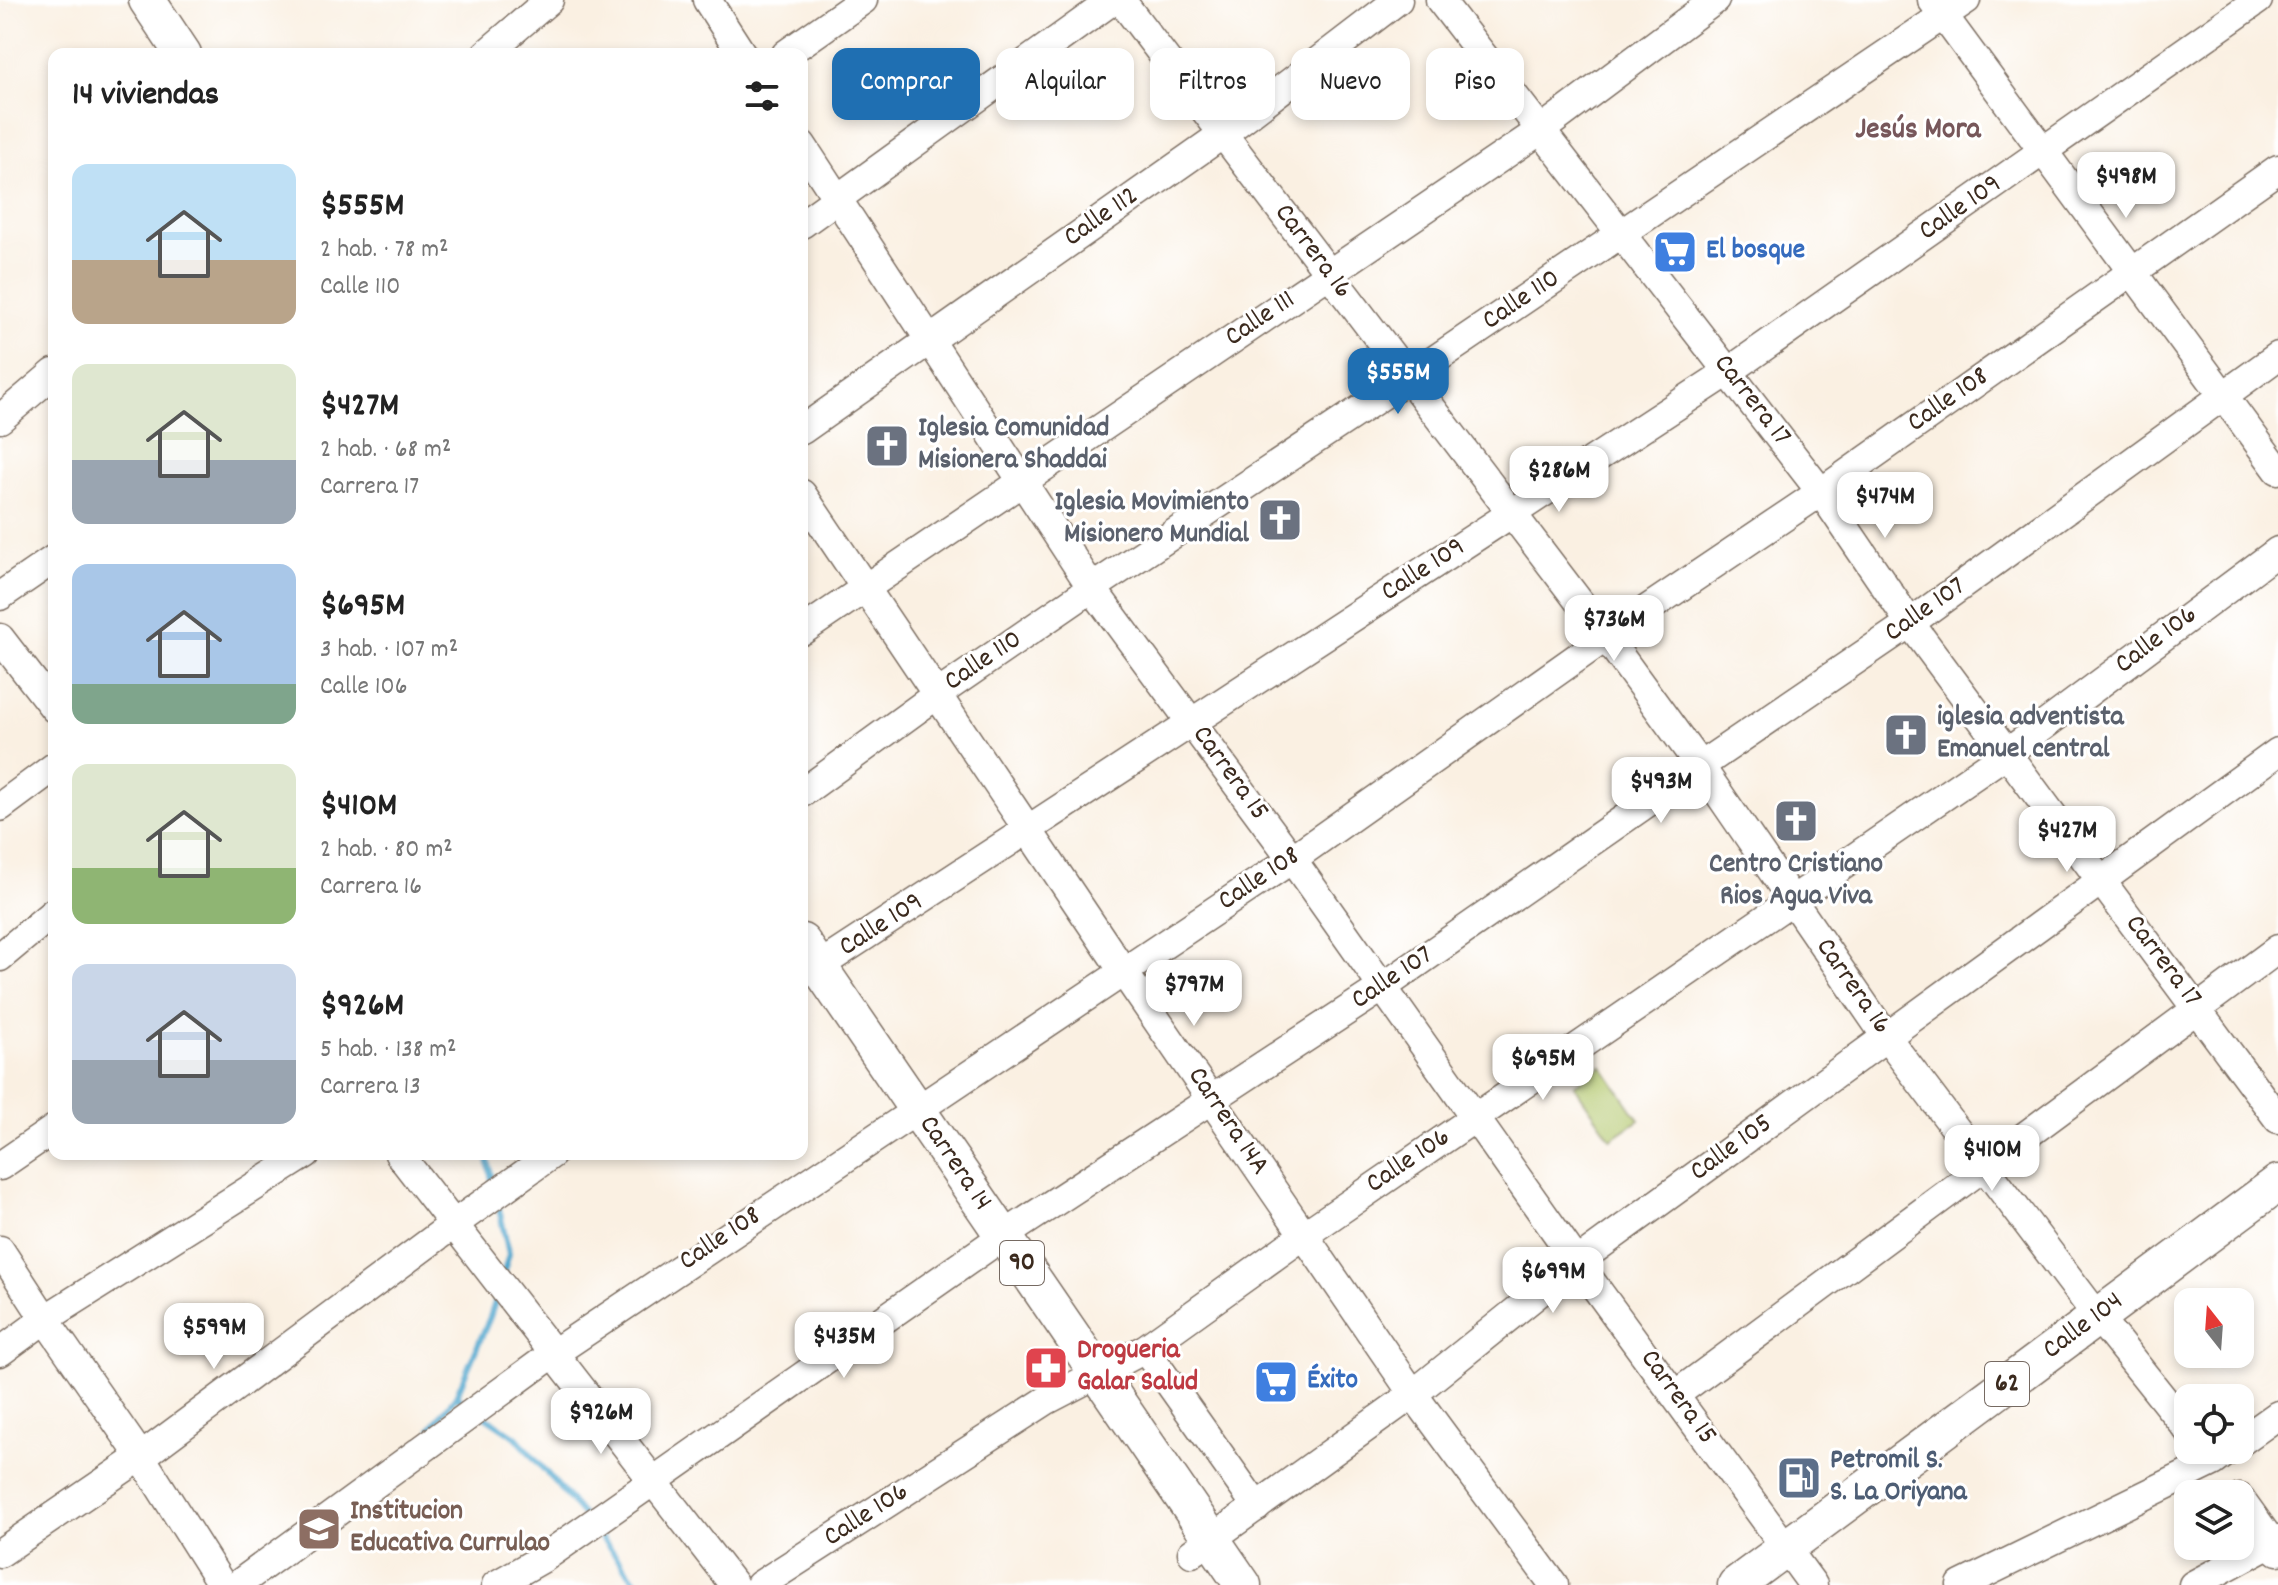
<!DOCTYPE html>
<html lang="es">
<meta charset="utf-8">
<style>
:root{--surface:#fff;--page:#f6f6f6;--text:#222;--muted:#767676;--accent:#1f6fb2}
body{margin:0;font-family:Dekko,sans-serif;background:var(--page);color:var(--text);height:100vh;display:flex;flex-direction:column;font-size:30px;white-space:nowrap}
*{box-sizing:border-box;margin:0}
p{font-size:26px;color:var(--muted)}
.icon{flex:none;width:44px;height:44px;fill:none;stroke:currentColor;stroke-width:2;stroke-linecap:round;stroke-linejoin:round}
.map{position:relative;flex:1;overflow:hidden}
.side{position:absolute;left:48px;top:48px;width:760px;height:1112px;display:flex;flex-direction:column;background:var(--surface);border-radius:16px;box-shadow:0 4px 12px #0003}
.side>*{flex:none}
.hud{position:absolute;left:832px;top:48px;width:760px;height:72px;display:flex;gap:16px}
.needle{width:52px;rotate:343deg}
.buttons{position:absolute;left:2174px;top:1288px;display:grid;gap:16px}
.buttons a{display:grid;place-items:center;width:80px;height:80px;border-radius:16px;background:var(--surface);box-shadow:0 4px 12px #0003;font-size:40px}
.price{position:absolute;translate:-50% -68px;padding:0 18px;border-radius:16px;background:#fff;color:#222;font-size:26px;line-height:52px;filter:drop-shadow(0 2px 4px #0008)}
.price::after{content:'';position:absolute;left:50%;top:48px;width:24px;height:18px;margin-left:-12px;background:inherit;clip-path:polygon(0 0,100% 0,50% 100%)}
.price.selected{background:var(--accent);color:#fff}
ul{padding:0;list-style:none}
li{display:flex;align-items:center;gap:24px;height:200px;padding:0 24px}
li span{display:grid;place-items:center;flex:none;width:224px;height:160px;border-radius:16px;color:#555}
li>.icon{margin-inline-start:auto}
span .icon{width:96px;height:96px;fill:#fffc;stroke-width:1}
li b{font-size:34px}
h2{display:flex;justify-content:space-between;align-items:center;height:96px;padding:0 24px;font-size:34px}
.chip{padding:0 28px;border-radius:16px;background:var(--surface);box-shadow:0 4px 12px #0003;font-size:28px;line-height:72px}
.chip.selected{background:var(--accent);color:#fff}
.map>svg:first-child{display:block}
.green{fill:#b3c86d;stroke:#777946;stroke-width:2}
.lines{fill:none;stroke-linecap:round;stroke-linejoin:round}
.stream{stroke:#51a7ce;stroke-width:6}
.minor-casing{stroke:#7e6f63;stroke-width:31}
.major-casing{stroke:#7e6f63;stroke-width:39}
.minor{stroke:#fff;stroke-width:28}
.major{stroke:#fff;stroke-width:36}
.labels{text-anchor:middle;dominant-baseline:central;stroke-width:6;stroke-linejoin:round;paint-order:stroke}
.shield{fill:#fff;stroke:#766a62;stroke-width:2}
.shield-label{font-size:26px;font-weight:bold;fill:#3b2a1e}
.street-label{font-size:28px;fill:#3b2a1e;stroke:#fff}
.shop-label{font-size:28px;font-weight:bold;fill:#366cbe;stroke:#fff;text-anchor:start}
.worship-label{font-size:28px;font-weight:bold;fill:#5b616d;stroke:#fff;text-anchor:start}
.health-label{font-size:28px;font-weight:bold;fill:#be3a42;stroke:#fff;text-anchor:start}
.service-label{font-size:28px;font-weight:bold;fill:#4e5e75;stroke:#fff;text-anchor:start}
.education-label{font-size:28px;font-weight:bold;fill:#785e54;stroke:#fff;text-anchor:start}
.neighbourhood-label{font-size:30px;font-weight:bold;fill:#77575b;stroke:#fff}
</style>
<div class="map">
<svg width="2278" height="1585" viewBox="0 0 2278 1585">
<rect width="100%" height="100%" fill="#fff"/>
<filter id="ink" filterUnits="userSpaceOnUse"><feTurbulence type="fractalNoise" baseFrequency=".0125" numOctaves="2"/><feDisplacementMap in="SourceGraphic" scale="16" xChannelSelector="R" yChannelSelector="G"/><feConvolveMatrix kernelMatrix="1 2 1 2 8 2 1 2 1" color-interpolation-filters="sRGB"/></filter>
<filter id="wash" filterUnits="userSpaceOnUse"><feTurbulence type="fractalNoise" baseFrequency=".006" numOctaves="4" result="noise"/><feDisplacementMap in="SourceGraphic" scale="32" xChannelSelector="R" yChannelSelector="G"/><feGaussianBlur stdDeviation="1.8" result="paint"/><feColorMatrix in="noise" values="0 0 0 0 0 0 0 0 0 0 0 0 0 0 0 0 0 1.4 0 .05"/><feComposite in="paint" operator="in"/></filter>
<g filter="url(#wash)">
<rect width="100%" height="100%" fill="#faf0e2"/>
<polygon class="green" points="1602,1066 1639,1120 1611,1139 1574,1085"/>
<g class="lines">
<g class="stream">
<polyline points="487,1154 493,1186"/>
<polyline points="498,1204 509,1254 503,1275"/>
<polyline points="471,1406 456,1396 490,1317 498,1293"/>
<polyline points="483,1415 516,1437 587,1520"/>
<polyline points="431,1428 456,1396"/>
<polyline points="597,1532 639,1585"/>
<polyline points="232,1570 286,1532"/>
</g>
</g>
</g>
<g filter="url(#ink)">
<g class="lines">
<g class="minor-casing">
<g id="minor">
<polyline points="707,0 742,54"/>
<polyline points="1121,0 1606,637 1700,766 1887,1038 2098,1317 2188,1430"/>
<polyline points="1440,0 1821,492 1910,623 2278,1119"/>
<polyline points="1932,0 2278,470"/>
<polyline points="486,54 549,0"/>
<polyline points="786,54 863,0"/>
<polyline points="802,145 1092,588 1292,859 1577,1262 1813,1585"/>
<polyline points="802,224 1113,0"/>
<polyline points="0,419 54,373"/>
<polyline points="802,430 1223,134 1398,0"/>
<polyline points="802,494 1123,971 1413,1394 1554,1585"/>
<polyline points="0,596 54,559"/>
<polyline points="802,631 1541,130 1715,0"/>
<polyline points="0,638 54,708"/>
<polyline points="802,793 938,694 1092,588 1408,378 1966,0"/>
<polyline points="0,807 54,767"/>
<polyline points="0,957 54,912"/>
<polyline points="819,966 1728,372 2258,0"/>
<polyline points="399,1154 734,1585"/>
<polyline points="0,1166 54,1129"/>
<polyline points="0,1250 45,1319 141,1457 222,1585"/>
<polyline points="1145,1349 1257,1507"/>
<polyline points="0,1352 45,1319 306,1154"/>
<polyline points="1675,1395 2278,949"/>
<polyline points="2240,1442 2278,1415"/>
<polyline points="2240,1498 2278,1551"/>
<polyline points="0,1553 145,1454 454,1224 552,1154"/>
<polyline points="1192,1553 1413,1394 1577,1262 2278,752"/>
<polyline points="237,1585 554,1353 1292,859 1606,637 1821,492 2278,169"/>
<polyline points="496,1585 545,1557 1003,1236 1383,987 1700,766 1910,623 2278,356"/>
<polyline points="760,1585 1047,1400 1145,1349 1304,1235 2007,753 2278,551"/>
<polyline points="1961,1585 2213,1462 2229,1450"/>
<polyline points="2193,1585 2278,1539"/>
</g>
</g>
<g class="major-casing">
<g id="major">
<polyline points="147,0 183,54"/>
<polyline points="802,942 1243,1585"/>
<polyline points="1736,1585 2278,1183"/>
</g>
</g>
<use href="#minor" class="minor"/>
<use href="#major" class="major"/>
</g>
</g>
<defs>
<g id="supermarket-square" transform="scale(2.3)"><rect x="-9" y="-9" width="18" height="18" rx="4" fill="#3f7fe0" stroke="#fff"/><path d="M-6-5.5h2.5l.6 2H6L4.5 2H-2.5L-4.4-4H-6ZM-1.5 3.2a1.3 1.3 0 1 0 .1 0ZM3 3.2a1.3 1.3 0 1 0 .1 0Z" fill="#fff"/></g>
<g id="church-square" transform="scale(2.3)"><rect x="-9" y="-9" width="18" height="18" rx="4" fill="#6b7280" stroke="#fff"/><path d="M-1.2-6h2.4v3.5h3.3v2.4h-3.3V6h-2.4V-.1h-3.3v-2.4h3.3Z" fill="#fff"/></g>
<g id="pharmacy-square" transform="scale(2.3)"><rect x="-9" y="-9" width="18" height="18" rx="4" fill="#e0444e" stroke="#fff"/><path d="M-2-6h4v4h4v4h-4v4h-4v-4h-4v-4h4Z" fill="#fff"/></g>
<g id="fuel-square" transform="scale(2.3)"><rect x="-9" y="-9" width="18" height="18" rx="4" fill="#5c6f8a" stroke="#fff"/><path d="M-5.5-6h7V0h2V4h1.3V-2.5L3-4.5l.8-.8L6-3V5H2.5V1h-1V6h-7ZM-4.2-4.7v3.2H.2V-4.7Z" fill="#fff"/></g>
<g id="school-square" transform="scale(2.3)"><rect x="-9" y="-9" width="18" height="18" rx="4" fill="#8d6e63" stroke="#fff"/><path d="M0-5L7-2L0 1L-7-2ZM-4 1L0 2.5L4 1V4Q0 6-4 4Z" fill="#fff"/></g>
</defs>
<g fill-rule="evenodd">
<use href="#supermarket-square" x="1675" y="252"/>
<use href="#church-square" x="887" y="446"/>
<use href="#church-square" x="1280" y="520"/>
<use href="#church-square" x="1906" y="735"/>
<use href="#church-square" x="1796" y="821"/>
<use href="#pharmacy-square" x="1046" y="1368"/>
<use href="#supermarket-square" x="1276" y="1382"/>
<use href="#fuel-square" x="1799" y="1478"/>
<use href="#school-square" x="319" y="1529"/>
</g>
<g class="labels">
<g class="shield">
<rect x="1000" y="1241" width="44" height="44" rx="6"/>
<rect x="1985" y="1362" width="44" height="44" rx="6"/>
</g>
<g class="shield-label">
<text x="1022" y="1263">90</text>
<text x="2007" y="1384">62</text>
</g>
<g class="street-label">
<text transform="translate(1961 209) rotate(-35)">Calle 109</text>
<text transform="translate(1102 218) rotate(-35)">Calle 112</text>
<text transform="translate(1312 252) rotate(53)">Carrera 16</text>
<text transform="translate(1522 301) rotate(-34)">Calle 110</text>
<text transform="translate(1261 320) rotate(-34)">Calle 111</text>
<text transform="translate(1751 401) rotate(52)">Carrera 17</text>
<text transform="translate(1949 401) rotate(-35)">Calle 108</text>
<text transform="translate(1424 571) rotate(-33)">Calle 109</text>
<text transform="translate(1926 611) rotate(-35)">Calle 107</text>
<text transform="translate(2157 641) rotate(-37)">Calle 106</text>
<text transform="translate(984 662) rotate(-34)">Calle 110</text>
<text transform="translate(1229 774) rotate(54)">Carrera 15</text>
<text transform="translate(1260 880) rotate(-34)">Calle 108</text>
<text transform="translate(882 926) rotate(-33)">Calle 109</text>
<text transform="translate(2162 962) rotate(53)">Carrera 17</text>
<text transform="translate(1393 979) rotate(-34)">Calle 107</text>
<text transform="translate(1852 987) rotate(55)">Carrera 16</text>
<text transform="translate(1227 1122) rotate(56)">Carrera 14A</text>
<text transform="translate(1732 1149) rotate(-36)">Calle 105</text>
<text transform="translate(1409 1162) rotate(-34)">Calle 106</text>
<text transform="translate(954 1164) rotate(56)">Carrera 14</text>
<text transform="translate(721 1240) rotate(-34)">Calle 108</text>
<text transform="translate(2084 1327) rotate(-37)">Calle 104</text>
<text transform="translate(1677 1398) rotate(54)">Carrera 15</text>
<text transform="translate(867 1516) rotate(-33)">Calle 106</text>
</g>
<g class="shop-label">
<text x="1706" y="252">El bosque</text>
<text x="1307" y="1382">Éxito</text>
</g>
<g class="worship-label">
<text x="918" y="430">Iglesia Comunidad<tspan x="918" dy="32">Misionera Shaddai</tspan></text>
<text x="1249" y="504" text-anchor="end">Iglesia Movimiento<tspan x="1249" dy="32">Misionero Mundial</tspan></text>
<text x="1937" y="719">iglesia adventista<tspan x="1937" dy="32">Emanuel central</tspan></text>
<text x="1796" y="866" text-anchor="middle">Centro Cristiano<tspan x="1796" dy="32">Rios Agua Viva</tspan></text>
</g>
<g class="health-label">
<text x="1077" y="1352">Drogueria<tspan x="1077" dy="32">Galar Salud</tspan></text>
</g>
<g class="service-label">
<text x="1830" y="1462">Petromil S.<tspan x="1830" dy="32">S. La Oriyana</tspan></text>
</g>
<g class="education-label">
<text x="350" y="1513">Institucion<tspan x="350" dy="32">Educativa Currulao</tspan></text>
</g>
<g class="neighbourhood-label">
<text x="1918" y="131">Jesús Mora</text>
</g>
</g>
</svg>
<div class="buttons">
<a><svg class="needle" viewBox="-14 -14 28 28"><path d="M0-13l5 13h-10z" fill="#e53935"/><path d="M0 13l5-13h-10z" fill="#767676"/></svg></a>
<a><svg class="icon" aria-label="locate" viewBox="0 0 24 24"><circle cx="12" cy="12" r="6"/><path d="M12 2v4M12 18v4M2 12h4M18 12h4"/></svg></a>
<a><svg class="icon" aria-label="layers" viewBox="0 0 24 24"><path d="M12 4l9 5-9 5-9-5zM3 14l9 5 9-5"/></svg></a>
</div>
<b class="price" style="left:2126px;top:220px">$498M</b>
<b class="price selected" style="left:1398px;top:416px">$555M</b>
<b class="price" style="left:1559px;top:514px">$286M</b>
<b class="price" style="left:1885px;top:540px">$474M</b>
<b class="price" style="left:1614px;top:663px">$736M</b>
<b class="price" style="left:1661px;top:825px">$493M</b>
<b class="price" style="left:2067px;top:874px">$427M</b>
<b class="price" style="left:1194px;top:1028px">$797M</b>
<b class="price" style="left:1543px;top:1102px">$695M</b>
<b class="price" style="left:1992px;top:1193px">$410M</b>
<b class="price" style="left:1553px;top:1315px">$699M</b>
<b class="price" style="left:214px;top:1371px">$599M</b>
<b class="price" style="left:844px;top:1380px">$435M</b>
<b class="price" style="left:601px;top:1456px">$926M</b>
<div class="hud">
<a class="chip selected">Comprar</a>
<a class="chip">Alquilar</a>
<a class="chip">Filtros</a>
<a class="chip">Nuevo</a>
<a class="chip">Piso</a>
</div>
<section class="side">
<h2>14 viviendas<svg class="icon" aria-label="filters" viewBox="0 0 24 24"><path d="M4 7h16M4 17h16"/><circle cx="9" cy="7" r="2"/><circle cx="15" cy="17" r="2"/></svg></h2>
<ul>
<li><span style="background:linear-gradient(#bfe0f5 60%,#b9a48a 0)"><svg class="icon" aria-label="home" viewBox="0 0 24 24"><path d="M3 11l9-7 9 7M6 9v11h12V9"/></svg></span><div><b>$555M</b><p>2 hab. · 78 m²</p><p>Calle 110</p></div></li>
<li><span style="background:linear-gradient(#dfe7d0 60%,#9aa5b1 0)"><svg class="icon" aria-label="home" viewBox="0 0 24 24"><path d="M3 11l9-7 9 7M6 9v11h12V9"/></svg></span><div><b>$427M</b><p>2 hab. · 68 m²</p><p>Carrera 17</p></div></li>
<li><span style="background:linear-gradient(#a9c7e8 75%,#7fa58c 0)"><svg class="icon" aria-label="home" viewBox="0 0 24 24"><path d="M3 11l9-7 9 7M6 9v11h12V9"/></svg></span><div><b>$695M</b><p>3 hab. · 107 m²</p><p>Calle 106</p></div></li>
<li><span style="background:linear-gradient(#dfe7d0 65%,#8fb573 0)"><svg class="icon" aria-label="home" viewBox="0 0 24 24"><path d="M3 11l9-7 9 7M6 9v11h12V9"/></svg></span><div><b>$410M</b><p>2 hab. · 80 m²</p><p>Carrera 16</p></div></li>
<li><span style="background:linear-gradient(#c9d6e8 60%,#9aa5b1 0)"><svg class="icon" aria-label="home" viewBox="0 0 24 24"><path d="M3 11l9-7 9 7M6 9v11h12V9"/></svg></span><div><b>$926M</b><p>5 hab. · 138 m²</p><p>Carrera 13</p></div></li>
</ul>
</section>
</div>
